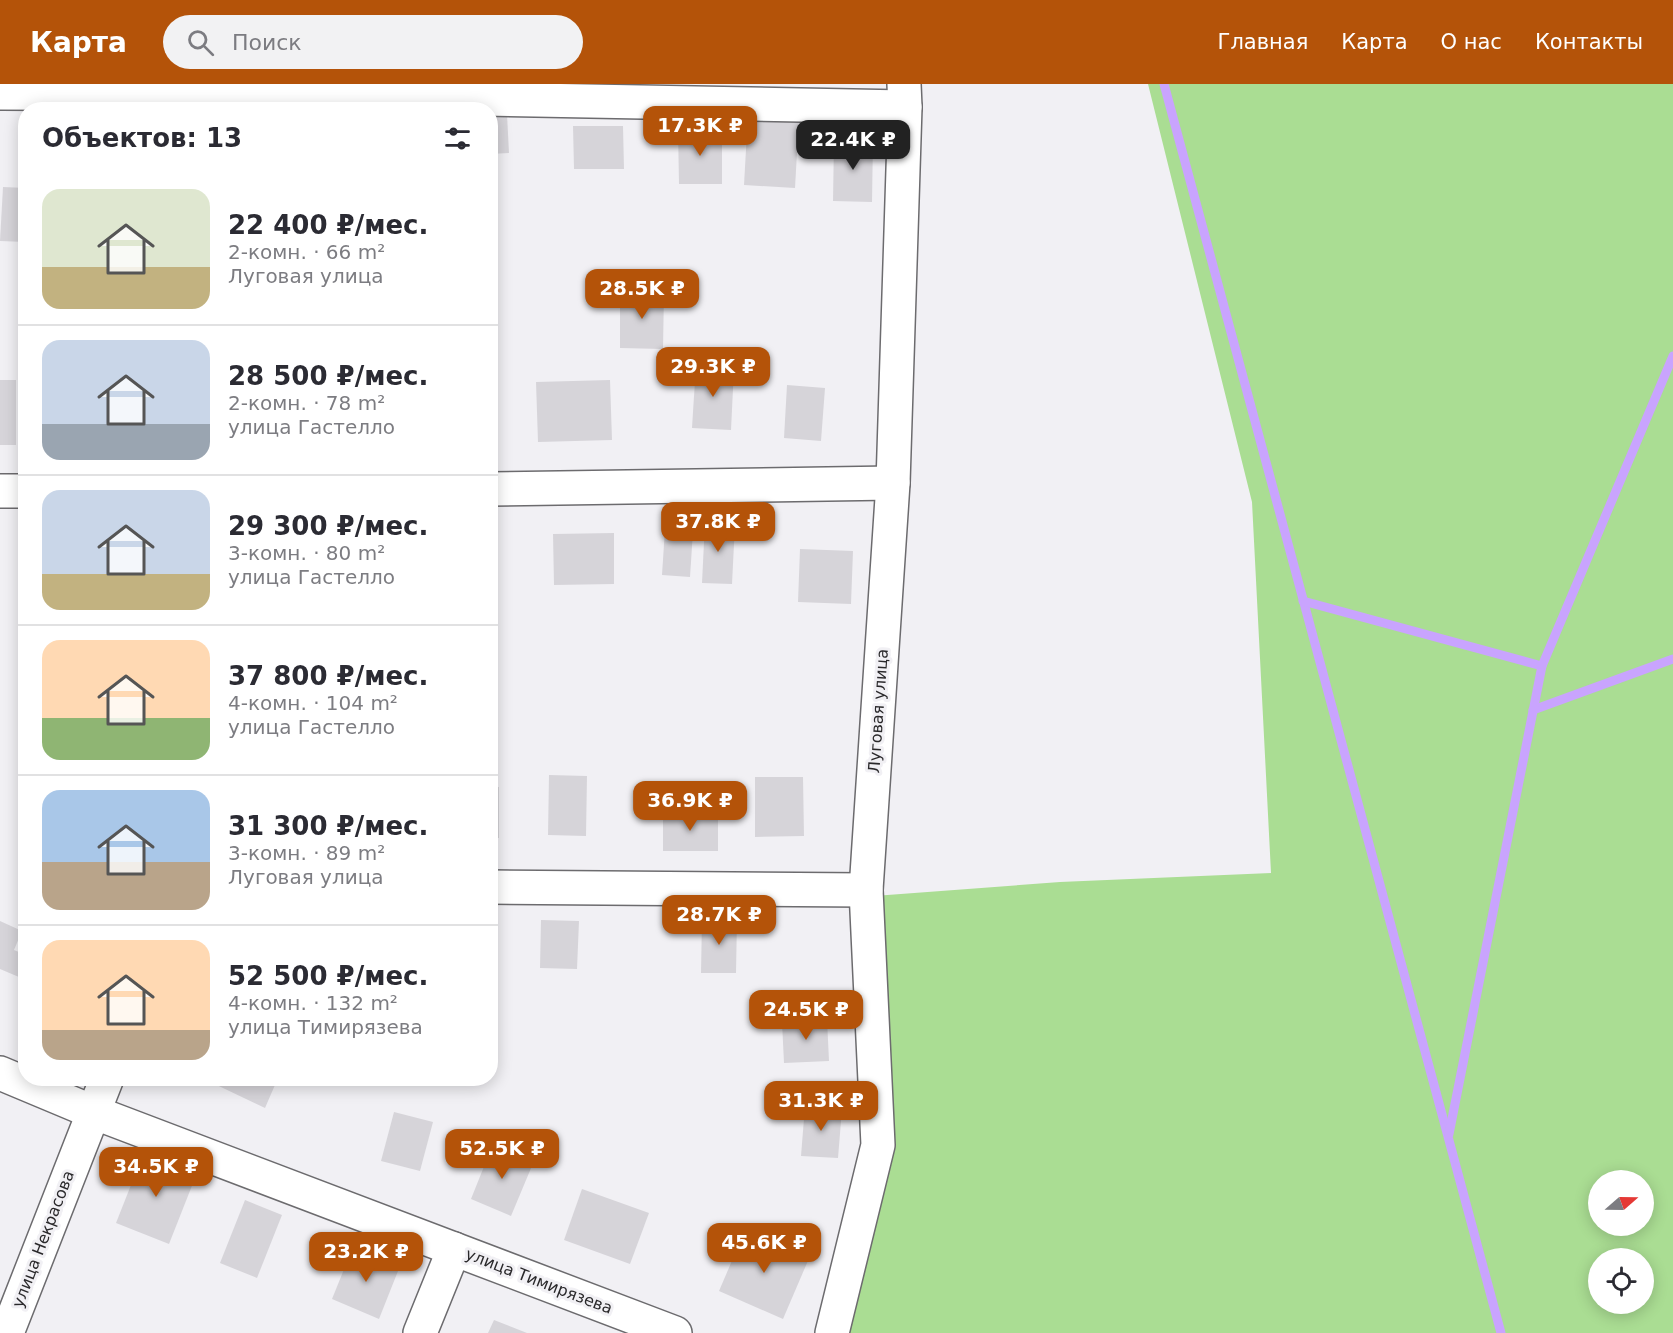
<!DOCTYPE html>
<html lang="ru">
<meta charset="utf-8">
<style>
:root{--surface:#fff;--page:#f2f2f3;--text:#2b2b33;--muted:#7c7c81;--line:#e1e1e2;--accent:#b45309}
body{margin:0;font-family:"DejaVu Sans",sans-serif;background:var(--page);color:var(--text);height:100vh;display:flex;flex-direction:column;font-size:22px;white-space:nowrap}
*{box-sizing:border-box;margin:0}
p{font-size:20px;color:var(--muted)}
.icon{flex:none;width:33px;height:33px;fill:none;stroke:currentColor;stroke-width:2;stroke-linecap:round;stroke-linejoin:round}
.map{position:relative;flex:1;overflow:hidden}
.side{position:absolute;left:18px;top:18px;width:480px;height:984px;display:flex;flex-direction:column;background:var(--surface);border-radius:24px;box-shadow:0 3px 15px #0003}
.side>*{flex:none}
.needle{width:39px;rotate:70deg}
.fabs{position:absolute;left:1588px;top:1086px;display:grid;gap:12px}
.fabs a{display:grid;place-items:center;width:66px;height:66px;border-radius:50%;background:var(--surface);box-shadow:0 3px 15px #0003;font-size:30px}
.price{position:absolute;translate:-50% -51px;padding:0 14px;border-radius:12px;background:var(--accent);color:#fff;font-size:20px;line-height:39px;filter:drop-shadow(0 2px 3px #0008)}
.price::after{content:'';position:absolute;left:50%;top:36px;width:18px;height:14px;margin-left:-9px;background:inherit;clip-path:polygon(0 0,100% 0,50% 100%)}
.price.active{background:#222;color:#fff}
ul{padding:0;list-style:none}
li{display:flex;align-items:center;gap:18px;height:150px;padding:0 24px}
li+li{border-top:2px solid var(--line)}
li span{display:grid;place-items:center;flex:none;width:168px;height:120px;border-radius:18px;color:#555}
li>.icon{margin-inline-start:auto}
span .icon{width:72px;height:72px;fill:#fffc;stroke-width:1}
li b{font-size:26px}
h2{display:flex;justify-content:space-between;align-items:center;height:72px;padding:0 24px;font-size:26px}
header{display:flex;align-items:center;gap:36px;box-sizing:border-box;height:84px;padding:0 30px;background:var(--accent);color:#fff}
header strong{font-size:28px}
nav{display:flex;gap:33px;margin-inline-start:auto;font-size:21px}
.search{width:420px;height:54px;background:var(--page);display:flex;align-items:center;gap:15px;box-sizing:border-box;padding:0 21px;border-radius:33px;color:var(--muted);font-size:22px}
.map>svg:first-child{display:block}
.green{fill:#aadd93;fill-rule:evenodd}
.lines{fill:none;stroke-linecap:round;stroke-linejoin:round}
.stream{stroke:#c9a4fe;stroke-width:9}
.building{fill:#d6d4d9}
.minor-casing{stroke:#6c6b6e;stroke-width:36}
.minor{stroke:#fff;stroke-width:33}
.labels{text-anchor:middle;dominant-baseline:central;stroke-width:6;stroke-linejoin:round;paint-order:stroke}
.street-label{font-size:16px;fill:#2a292b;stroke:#f1f0f4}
</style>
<header>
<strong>Карта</strong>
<div class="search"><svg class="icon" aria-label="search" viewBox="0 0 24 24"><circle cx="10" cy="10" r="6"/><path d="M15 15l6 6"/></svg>Поиск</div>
<nav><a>Главная</a><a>Карта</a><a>О нас</a><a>Контакты</a></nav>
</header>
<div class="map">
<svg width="1673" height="1249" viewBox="0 0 1673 1249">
<rect width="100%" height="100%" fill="#f1f0f4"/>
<path class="green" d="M1148 0H1673V1249H839L888 1060 874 812 1060 798 1271 789 1252 418ZM1599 1096H1644V1142H1599ZM1599 1174H1644V1220H1599Z"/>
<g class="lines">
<g class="stream">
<polyline points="1164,0 1501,1249"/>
<polyline points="1303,517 1542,582"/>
<polyline points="1533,626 1673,575"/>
<polyline points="1449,1050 1542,582 1673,272"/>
</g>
</g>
<g class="building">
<polygon points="490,30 507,30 509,69 490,70"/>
<polygon points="748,30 799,33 795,104 744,101"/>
<polygon points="573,42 623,42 624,85 574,85"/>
<polygon points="678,46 722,46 722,100 679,100"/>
<polygon points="834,56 873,56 872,118 833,117"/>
<polygon points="3,103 26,104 26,158 0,157"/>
<polygon points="620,207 664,208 663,265 620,264"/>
<polygon points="696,281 734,284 731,346 692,344"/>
<rect x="0" y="296" width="16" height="65"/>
<polygon points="610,296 612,356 538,358 536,298"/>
<polygon points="787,301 825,304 821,357 784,354"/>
<polygon points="705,438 735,440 732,500 702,499"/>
<polygon points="665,445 693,447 690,493 662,491"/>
<polygon points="614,449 614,500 554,501 553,450"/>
<polygon points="800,465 853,467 851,520 798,518"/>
<polygon points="549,691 587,692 586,752 548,751"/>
<polygon points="755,693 803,693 804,752 755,753"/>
<rect x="490" y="703" width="9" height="51"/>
<rect x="663" y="728" width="55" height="39"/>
<polygon points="702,835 737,835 736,889 701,889"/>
<polygon points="541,836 579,837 577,885 540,884"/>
<polygon points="0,837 22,847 14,866 26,871 26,896 0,885"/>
<polygon points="827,935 829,977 784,979 782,938"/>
<polygon points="202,994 278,994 265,1024"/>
<polygon points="805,1022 842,1025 838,1074 801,1072"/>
<polygon points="394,1028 433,1038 420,1087 381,1077"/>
<polygon points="493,1060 534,1077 511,1132 471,1115"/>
<polygon points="144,1068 197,1089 169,1160 116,1139"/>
<polygon points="582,1105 649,1129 630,1180 564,1156"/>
<polygon points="245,1116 282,1131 257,1194 220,1179"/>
<polygon points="746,1144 810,1172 783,1235 719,1207"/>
<polygon points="353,1163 400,1182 379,1235 332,1215"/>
<polygon points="494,1236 527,1249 488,1249"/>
</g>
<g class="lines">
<g class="minor-casing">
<g id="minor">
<polyline points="0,9 216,10 905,23"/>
<polyline points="490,405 893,399"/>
<polyline points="0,407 26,407"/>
<polyline points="490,803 866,806"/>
<polyline points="0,989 93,1028 675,1249"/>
<polyline points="7,1249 107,994"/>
<polyline points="420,1249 454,1165"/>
<polyline points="832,1249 878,1061 866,806 893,399 905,23 904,0"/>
</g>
</g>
<use href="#minor" class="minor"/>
</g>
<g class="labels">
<g class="street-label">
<text transform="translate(878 627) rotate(-86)">Луговая улица</text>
<text transform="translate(43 1155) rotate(-69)">улица Некрасова</text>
<text transform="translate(539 1197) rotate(21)">улица Тимирязева</text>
</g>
</g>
</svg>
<div class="fabs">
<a><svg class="needle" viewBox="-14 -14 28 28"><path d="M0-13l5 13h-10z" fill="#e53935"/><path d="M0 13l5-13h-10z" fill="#7c7c81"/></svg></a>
<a><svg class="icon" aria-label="locate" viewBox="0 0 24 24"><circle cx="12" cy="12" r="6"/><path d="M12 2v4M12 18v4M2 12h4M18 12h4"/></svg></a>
</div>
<b class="price" style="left:700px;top:73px">17.3K ₽</b>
<b class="price active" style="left:853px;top:87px">22.4K ₽</b>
<b class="price" style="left:642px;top:236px">28.5K ₽</b>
<b class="price" style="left:713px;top:314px">29.3K ₽</b>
<b class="price" style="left:718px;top:469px">37.8K ₽</b>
<b class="price" style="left:690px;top:748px">36.9K ₽</b>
<b class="price" style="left:719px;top:862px">28.7K ₽</b>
<b class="price" style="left:806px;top:957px">24.5K ₽</b>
<b class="price" style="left:821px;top:1048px">31.3K ₽</b>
<b class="price" style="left:502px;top:1096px">52.5K ₽</b>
<b class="price" style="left:156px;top:1114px">34.5K ₽</b>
<b class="price" style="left:764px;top:1190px">45.6K ₽</b>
<b class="price" style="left:366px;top:1199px">23.2K ₽</b>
<section class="side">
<h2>Объектов: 13<svg class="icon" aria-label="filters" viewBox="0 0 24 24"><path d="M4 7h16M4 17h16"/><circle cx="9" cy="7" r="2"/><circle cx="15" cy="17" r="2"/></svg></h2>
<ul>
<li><span style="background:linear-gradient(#dfe7d0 65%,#c2b280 0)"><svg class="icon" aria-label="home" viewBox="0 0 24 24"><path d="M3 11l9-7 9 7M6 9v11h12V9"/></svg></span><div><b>22 400 ₽/мес.</b><p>2-комн. · 66 m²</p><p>Луговая улица</p></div></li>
<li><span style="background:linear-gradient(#c9d6e8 70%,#9aa5b1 0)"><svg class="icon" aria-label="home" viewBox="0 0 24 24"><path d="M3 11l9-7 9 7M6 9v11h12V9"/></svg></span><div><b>28 500 ₽/мес.</b><p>2-комн. · 78 m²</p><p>улица Гастелло</p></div></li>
<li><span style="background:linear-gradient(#c9d6e8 70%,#c2b280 0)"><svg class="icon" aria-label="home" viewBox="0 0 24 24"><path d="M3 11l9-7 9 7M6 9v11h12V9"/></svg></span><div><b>29 300 ₽/мес.</b><p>3-комн. · 80 m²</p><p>улица Гастелло</p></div></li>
<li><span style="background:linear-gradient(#ffd9b3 65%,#8fb573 0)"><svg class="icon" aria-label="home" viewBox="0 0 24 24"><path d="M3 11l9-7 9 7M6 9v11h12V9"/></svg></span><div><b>37 800 ₽/мес.</b><p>4-комн. · 104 m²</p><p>улица Гастелло</p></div></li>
<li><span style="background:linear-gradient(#a9c7e8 60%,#b9a48a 0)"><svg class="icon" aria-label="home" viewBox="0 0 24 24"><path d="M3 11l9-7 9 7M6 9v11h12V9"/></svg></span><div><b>31 300 ₽/мес.</b><p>3-комн. · 89 m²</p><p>Луговая улица</p></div></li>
<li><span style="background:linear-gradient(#ffd9b3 75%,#b9a48a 0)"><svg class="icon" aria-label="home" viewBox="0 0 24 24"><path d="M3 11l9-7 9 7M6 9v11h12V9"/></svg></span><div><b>52 500 ₽/мес.</b><p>4-комн. · 132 m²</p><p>улица Тимирязева</p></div></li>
</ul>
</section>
</div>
